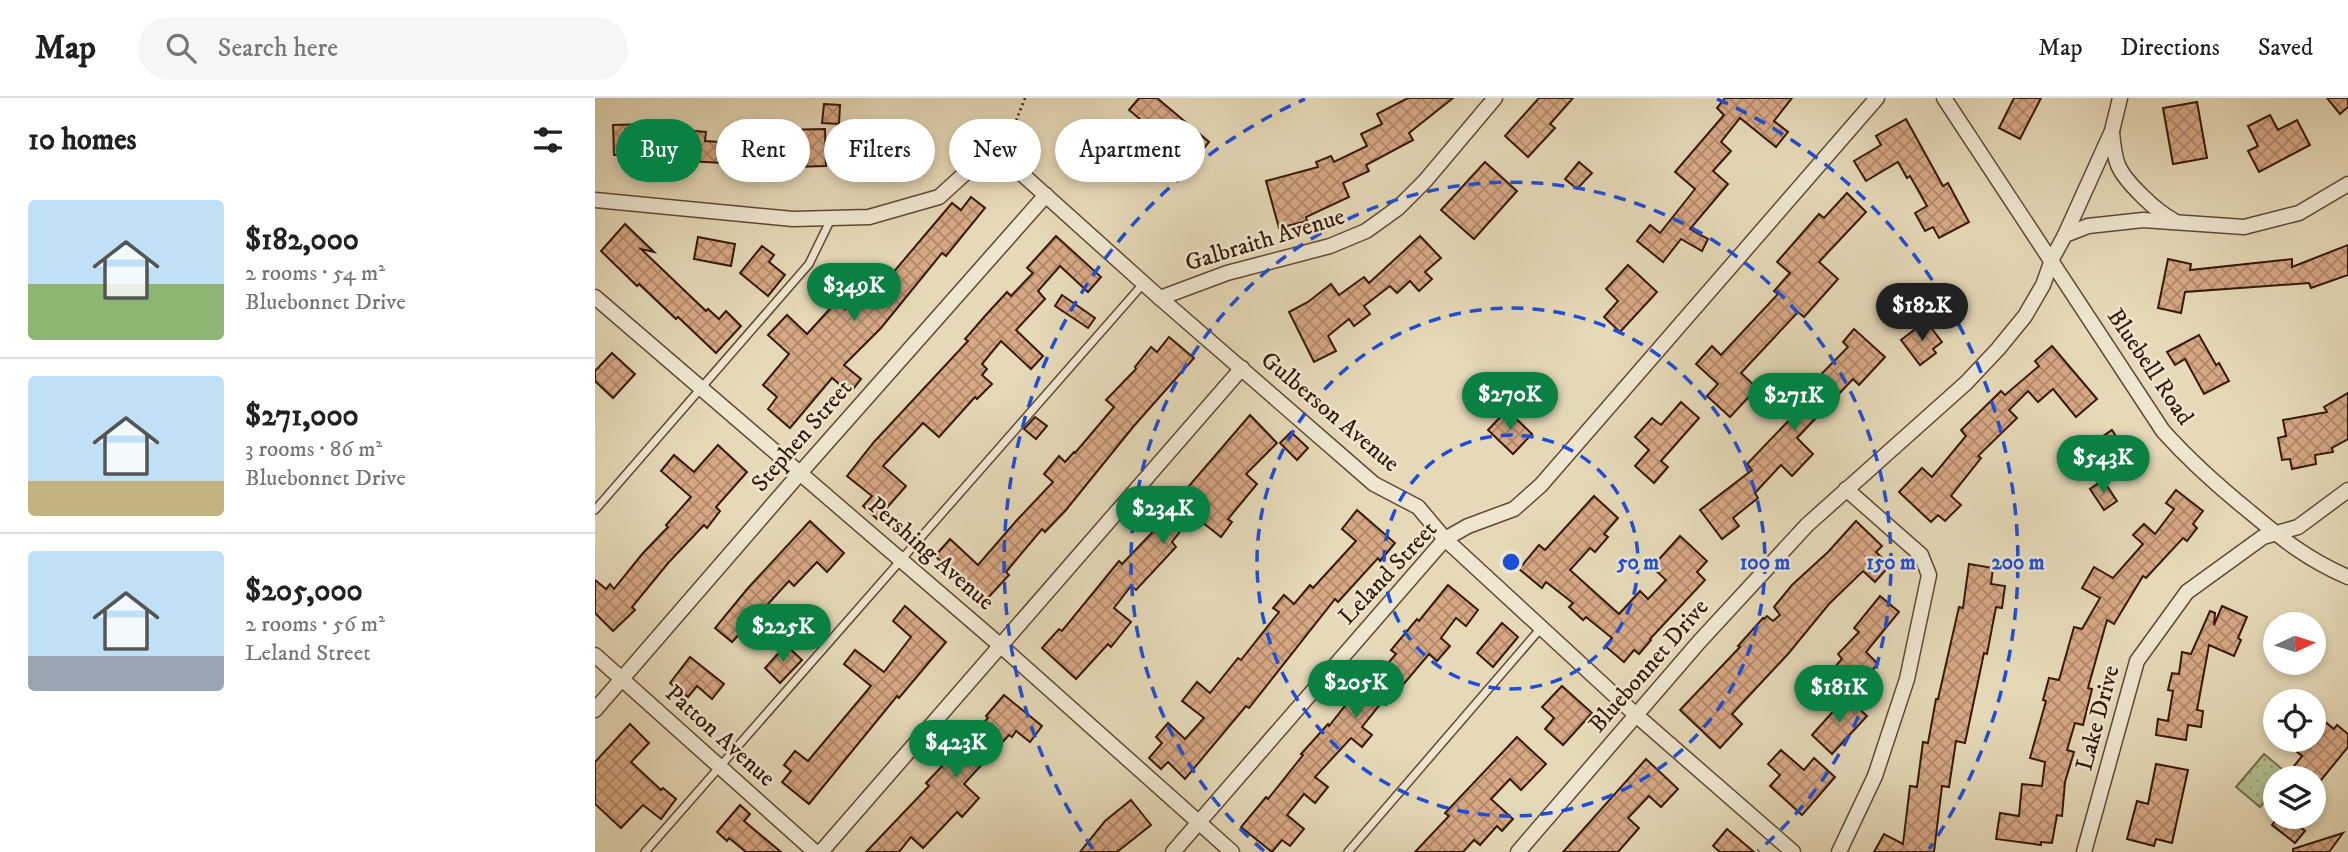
<!DOCTYPE html>
<meta charset="utf-8">
<style>
:root{--surface:#fff;--page:#f6f6f6;--text:#202124;--muted:#757577;--line:#e0e0e0;--accent:#0b8043}
body{margin:0;font-family:"IM FELL DW Pica",serif;background:var(--page);color:var(--text);height:100vh;display:flex;flex-direction:column;font-size:26px;white-space:nowrap}
*{box-sizing:border-box;margin:0}
p{font-size:23px;color:var(--muted)}
.icon{flex:none;width:38px;height:38px;fill:none;stroke:currentColor;stroke-width:2;stroke-linecap:round;stroke-linejoin:round}
.map{position:relative;flex:1;overflow:hidden}
.drawer{display:flex;flex-direction:column;background:var(--surface);width:595px}
.drawer>*{flex:none}
.top-card{position:absolute;left:21px;top:21px;width:665px;height:63px;display:flex;gap:14px}
.needle{width:46px;rotate:86deg}
.controls{position:absolute;left:1668px;top:514px;display:grid;gap:14px}
.controls a{display:grid;place-items:center;width:63px;height:63px;border-radius:50%;background:var(--surface);box-shadow:0 4px 10px #0003;font-size:35px}
.price{position:absolute;translate:-50% -60px;padding:0 16px;border-radius:24px;background:var(--accent);color:#fff;font-size:23px;line-height:46px;filter:drop-shadow(0 2px 4px #0008)}
.price::after{content:'';position:absolute;left:50%;top:42px;width:21px;height:16px;margin-left:-10px;background:inherit;clip-path:polygon(0 0,100% 0,50% 100%)}
.price.current{background:#222;color:#fff}
ul{padding:0;list-style:none}
li{display:flex;align-items:center;gap:21px;height:175px;padding:0 28px}
li+li{border-top:2px solid var(--line)}
li span{display:grid;place-items:center;flex:none;width:196px;height:140px;border-radius:7px;color:#555}
li>.icon{margin-inline-start:auto}
span .icon{width:84px;height:84px;fill:#fffc;stroke-width:1}
li b{font-size:30px}
h2{display:flex;justify-content:space-between;align-items:center;height:84px;padding:0 28px;font-size:30px}
.pill{padding:0 24px;border-radius:32px;background:var(--surface);box-shadow:0 4px 10px #0003;font-size:24px;line-height:63px}
.pill.current{background:var(--accent);color:#fff}
header{display:flex;align-items:center;gap:42px;box-sizing:border-box;height:98px;padding:0 35px;background:var(--surface);border-bottom:2px solid var(--line)}
header strong{font-size:33px}
nav{display:flex;gap:38px;margin-inline-start:auto;font-size:24px}
.search{width:490px;height:63px;background:var(--page);display:flex;align-items:center;gap:18px;box-sizing:border-box;padding:0 24px;border-radius:38px;color:var(--muted);font-size:26px}
main{display:flex;flex:1;min-height:0}
.map>svg:first-child{display:block}
.park{fill:url(#park-dots);stroke:#746c4d;stroke-width:2}
.building{fill:url(#building-cross-hatch);stroke:#371809;stroke-width:2}
.lines{fill:none;stroke-linecap:round;stroke-linejoin:round}
.lane-casing{stroke:#624834;stroke-width:10}
.street-casing{stroke:#624834;stroke-width:17}
.path{stroke:#371809;stroke-width:2.5;stroke-dasharray:2 3.5;stroke-linecap:butt}
.lane{stroke:#eee6d0;stroke-width:7}
.street{stroke:#eee6d0;stroke-width:14}
.ring{fill:none;stroke:#1d4ed8;stroke-width:3.5;stroke-dasharray:12 9}
.labels{text-anchor:middle;dominant-baseline:central;stroke-width:5;stroke-linejoin:round;paint-order:stroke}
.street-label{font-size:24px;fill:#371809;stroke:#eee6d0}
.centre{fill:#1d4ed8;stroke:#eee6d0;stroke-width:3.5}
.ring-label{font-size:21px;text-anchor:middle;font-weight:bold;fill:#1d4ed8;stroke:#eee6d0;stroke-width:5;stroke-linejoin:round;paint-order:stroke}
</style>
<header>
<strong>Map</strong>
<div class="search"><svg class="icon" aria-label="search" viewBox="0 0 24 24"><circle cx="10" cy="10" r="6"/><path d="M15 15l6 6"/></svg>Search here</div>
<nav><a>Map</a><a>Directions</a><a>Saved</a></nav>
</header>
<main>
<section class="drawer">
<h2>10 homes<svg class="icon" aria-label="filters" viewBox="0 0 24 24"><path d="M4 7h16M4 17h16"/><circle cx="9" cy="7" r="2"/><circle cx="15" cy="17" r="2"/></svg></h2>
<ul>
<li><span style="background:linear-gradient(#bfe0f5 60%,#8fb573 0)"><svg class="icon" aria-label="home" viewBox="0 0 24 24"><path d="M3 11l9-7 9 7M6 9v11h12V9"/></svg></span><div><b>$182,000</b><p>2 rooms · 54 m²</p><p>Bluebonnet Drive</p></div></li>
<li><span style="background:linear-gradient(#bfe0f5 75%,#c2b280 0)"><svg class="icon" aria-label="home" viewBox="0 0 24 24"><path d="M3 11l9-7 9 7M6 9v11h12V9"/></svg></span><div><b>$271,000</b><p>3 rooms · 86 m²</p><p>Bluebonnet Drive</p></div></li>
<li><span style="background:linear-gradient(#bfe0f5 75%,#9aa5b1 0)"><svg class="icon" aria-label="home" viewBox="0 0 24 24"><path d="M3 11l9-7 9 7M6 9v11h12V9"/></svg></span><div><b>$205,000</b><p>2 rooms · 56 m²</p><p>Leland Street</p></div></li>
</ul>
</section>
<div class="map">
<svg width="1753" height="754" viewBox="0 0 1753 754">
<defs>
<pattern id="park-dots" width="8" height="8" patternUnits="userSpaceOnUse" patternTransform="scale(1.75)"><rect width="8" height="8" fill="#b1c091"/><path d="M2 2h.1M6 6h.1" fill="none" stroke="#99a47c" stroke-width="1.8" stroke-linecap="round"/></pattern>
<pattern id="building-cross-hatch" width="8" height="8" patternUnits="userSpaceOnUse" patternTransform="scale(1.75)"><rect width="8" height="8" fill="#d6a884"/><path d="M0 0l8 8M0 8l8-8" fill="none" stroke="#ae886a"/></pattern>
</defs>
<rect width="100%" height="100%" fill="#e5d9b7"/>
<filter id="stains"><feTurbulence type="fractalNoise" baseFrequency=".00286" numOctaves="4"/><feColorMatrix values="0 0 0 0 .2 0 0 0 0 .09 0 0 0 0 .02 0 0 0 .5 -.17"/></filter>
<radialGradient id="worn" r=".72"><stop offset=".6" stop-color="#630" stop-opacity="0"/><stop offset="1" stop-color="#630" stop-opacity=".3"/></radialGradient>
<polygon class="park" points="1669,656 1693,676 1689,681 1680,681 1680,691 1665,709 1641,689"/>
<g class="building">
<polygon points="544,0 562,0 614,44 597,65 534,12"/>
<polygon points="813,0 858,0 814,35 818,42 771,67 774,73 748,85 754,99 711,119 712,123 684,130 671,83 723,69 721,64 736,58 739,64 772,48 766,36 787,26 782,16"/>
<polygon points="944,0 978,0 955,26 960,30 933,59 910,38"/>
<polygon points="1130,0 1197,0 1179,23 1193,34 1181,49 1145,20 1126,44 1136,53 1118,73 1133,86 1095,131 1113,141 1107,153 1086,141 1068,164 1042,143 1055,127 1065,135 1100,91 1080,74 1129,17 1122,10"/>
<polygon points="1419,0 1446,0 1425,41 1404,30"/>
<polygon points="1732,0 1753,0 1753,9 1745,16"/>
<polygon points="1602,4 1612,60 1578,66 1568,10"/>
<polygon points="229,6 245,7 244,26 227,25"/>
<polygon points="1675,17 1683,32 1702,22 1715,47 1664,74 1653,53 1663,48 1653,28"/>
<polygon points="1311,21 1348,88 1353,85 1374,124 1344,140 1338,129 1330,133 1320,115 1332,108 1315,78 1312,80 1303,64 1271,83 1259,63 1286,47 1281,38"/>
<polygon points="52,26 53,56 19,57 18,27"/>
<polygon points="169,29 184,32 230,31 231,68 195,69 195,47 168,46"/>
<polygon points="77,31 111,34 110,43 140,45 140,34 166,35 164,67 74,62"/>
<polygon points="256,46 299,46 299,61 285,60 285,66 256,65"/>
<polygon points="890,64 922,93 879,141 846,112"/>
<polygon points="984,64 997,75 982,91 970,81"/>
<polygon points="1252,95 1271,114 1224,164 1243,181 1209,219 1203,214 1146,275 1162,290 1135,319 1112,298 1123,286 1101,266 1117,248 1126,257 1183,196 1179,193 1195,175 1182,164 1224,116 1229,120"/>
<polygon points="376,99 390,110 351,158 347,155 286,230 249,267 266,281 255,295 237,280 195,330 173,311 182,299 168,287 194,256 173,237 192,217 212,236 242,203 250,211 270,187 280,196 357,105 366,112"/>
<polygon points="30,126 59,154 46,151 111,213 113,211 124,221 131,213 146,228 121,255 83,219 81,221 44,186 42,188 6,153"/>
<polygon points="461,138 506,179 493,194 465,168 443,193 450,201 421,232 448,258 436,271 406,243 387,266 392,271 387,277 397,286 382,301 380,299 344,339 328,325 288,368 311,388 282,421 268,408 277,398 252,378 279,344 373,243 370,241 390,218 412,194 416,198 438,175 432,170"/>
<polygon points="825,138 846,160 830,174 837,181 824,193 815,183 802,195 795,188 769,208 775,216 759,228 754,221 733,238 741,253 719,264 694,214 713,204 736,186 744,197 769,179 774,185"/>
<polygon points="103,139 140,146 136,168 99,161"/>
<polygon points="1753,147 1753,177 1716,190 1714,185 1590,194 1586,215 1563,210 1573,161 1596,166 1595,172 1697,161 1697,169"/>
<polygon points="167,148 179,157 174,164 190,177 173,198 145,175"/>
<polygon points="1033,167 1062,194 1025,234 1009,219 1023,203 1011,191"/>
<polygon points="467,197 500,220 493,230 460,208"/>
<polygon points="1331,223 1347,244 1338,251 1341,255 1325,267 1306,242"/>
<polygon points="1259,231 1290,259 1264,287 1258,281 1202,340 1218,356 1197,378 1186,367 1160,395 1163,400 1138,420 1144,428 1127,441 1105,412 1157,372 1152,366 1201,315 1194,309 1253,249 1248,244"/>
<polygon points="1604,237 1621,267 1624,265 1634,283 1609,296 1590,261 1580,267 1572,254"/>
<polygon points="574,239 599,260 538,329 471,412 450,434 447,431 411,474 414,477 390,503 340,458 355,441 383,467 422,422 458,384 449,376 464,358 470,364 479,354 480,355 519,309 511,302 541,271 540,269 556,249 562,254"/>
<polygon points="1457,248 1502,301 1481,319 1458,291 1443,304 1433,293 1414,312 1422,320 1383,358 1386,360 1356,398 1366,407 1350,423 1343,417 1336,424 1304,394 1327,370 1337,379 1371,338 1366,332 1406,293 1410,297 1444,268 1440,263"/>
<polygon points="17,255 40,276 18,300 0,283 0,273"/>
<polygon points="1753,295 1753,341 1737,350 1738,354 1720,357 1721,366 1697,371 1695,361 1687,362 1683,340 1691,338 1688,322 1732,314 1729,309"/>
<polygon points="1086,304 1104,320 1066,363 1073,369 1059,385 1040,368 1054,352 1040,339 1057,320 1066,327"/>
<polygon points="912,312 937,336 918,356 893,332"/>
<polygon points="655,317 682,345 651,376 662,386 633,421 637,424 626,439 598,417 577,444 581,449 541,492 536,488 519,510 536,524 516,549 513,546 481,581 447,550 464,531 467,533 524,463 527,466 574,417 569,412 585,392 588,395"/>
<polygon points="440,319 452,328 441,341 429,331"/>
<polygon points="1517,332 1540,368 1520,382 1495,347"/>
<polygon points="696,334 713,350 702,362 685,345"/>
<polygon points="123,347 152,374 121,409 125,413 112,430 109,427 74,464 37,509 40,512 18,533 0,515 0,482 11,491 15,486 19,491 48,455 73,429 71,427 96,399 66,373 79,357 99,374"/>
<polygon points="1508,382 1522,403 1509,412 1495,391"/>
<polygon points="1581,392 1608,413 1598,426 1602,430 1592,443 1588,440 1551,480 1548,478 1519,526 1512,522 1493,590 1497,591 1488,627 1480,625 1472,652 1479,654 1470,684 1467,718 1462,717 1457,745 1446,744 1446,747 1401,741 1405,715 1424,718 1427,686 1447,688 1450,664 1435,660 1451,603 1448,602 1454,580 1464,582 1479,529 1487,531 1505,500 1487,490 1499,469 1518,480 1548,446 1538,437 1549,426 1560,436 1579,411 1571,405"/>
<polygon points="999,398 1023,420 1009,436 1013,439 1000,454 995,450 975,472 1024,516 1045,493 1053,501 1071,482 1057,469 1085,438 1112,463 1102,474 1110,482 1055,541 1056,542 1044,556 1039,552 1029,564 1010,548 1017,540 991,519 988,522 974,509 978,505 951,484 947,490 924,471 944,447 950,452"/>
<polygon points="762,412 800,445 785,463 783,460 743,504 740,501 654,610 651,608 590,681 573,664 566,671 554,660 567,645 561,639 573,625 590,641 609,620 587,603 602,584 615,595 643,560 646,562 684,514 678,510 689,497 699,506 715,487 718,490 761,443 747,431"/>
<polygon points="215,423 249,455 232,474 222,464 199,488 194,483 173,506 186,517 174,532 166,526 155,540 147,533 137,544 120,530 153,490"/>
<polygon points="1261,423 1287,448 1281,454 1295,467 1280,484 1268,473 1234,506 1193,556 1137,616 1147,626 1125,650 1085,612 1145,549 1143,548 1168,520 1169,521 1172,518 1178,523 1185,517 1179,509 1197,487 1233,454"/>
<polygon points="1374,466 1398,470 1396,486 1410,488 1407,510 1401,509 1392,556 1389,555 1370,645 1361,643 1354,689 1347,688 1339,754 1279,754 1289,736 1308,746 1315,688 1322,689 1328,644 1333,645 1341,601 1343,601 1364,509 1368,510"/>
<polygon points="853,487 883,512 871,528 861,520 846,540 855,548 842,563 834,556 791,607 787,604 767,629 777,637 767,649 756,640 720,679 733,689 720,705 709,696 692,717 709,731 695,748 687,742 677,754 646,729 671,699 673,701 708,657 706,656 733,626 734,628 776,575 781,579 801,556 796,552 822,521 824,523"/>
<polygon points="1285,498 1304,514 1271,554 1283,566 1260,591 1238,571 1247,561 1243,556 1264,534 1259,530"/>
<polygon points="310,508 351,544 304,600 302,598 214,706 187,684 196,673 189,667 200,653 213,663 276,588 249,566 260,552 289,574 316,539 298,523"/>
<polygon points="1627,508 1652,519 1643,540 1646,542 1639,558 1614,547 1602,612 1608,613 1606,629 1593,627 1591,642 1561,637 1563,621 1573,623 1578,593 1573,592 1577,575 1584,576 1587,554 1596,556 1615,513 1620,515 1619,527"/>
<polygon points="907,525 923,539 898,569 882,555"/>
<polygon points="191,547 207,562 185,585 170,570"/>
<polygon points="95,559 129,586 117,601 102,588 93,599 75,585"/>
<polygon points="967,588 997,615 968,647 950,631 959,620 947,609"/>
<polygon points="409,597 447,628 435,644 421,633 417,639 414,637 369,686 384,700 367,719 362,714 328,750 316,739 304,754 271,754 334,688 331,685 393,620 391,618"/>
<polygon points="1251,599 1272,618 1237,656 1217,637"/>
<polygon points="1718,614 1739,631 1742,627 1753,636 1753,649 1722,687 1718,681 1714,681 1699,668 1707,658 1687,642 1718,642"/>
<polygon points="35,626 54,645 36,664 66,692 68,690 81,701 66,721 48,707 26,730 0,706 0,664"/>
<polygon points="922,639 951,666 926,692 915,681 896,701 918,721 907,733 902,728 885,747 879,742 868,754 820,754 854,718 850,715"/>
<polygon points="1186,652 1209,672 1219,660 1240,679 1207,717 1175,688 1185,677 1173,666"/>
<polygon points="1051,661 1083,691 1066,709 1054,698 1033,720 1044,730 1023,754 968,754"/>
<polygon points="1561,666 1593,672 1577,745 1561,741 1559,748 1532,741 1542,703 1553,706"/>
<polygon points="536,702 556,727 522,754 485,754 510,723"/>
<polygon points="145,707 155,716 149,723 186,754 151,754 134,740 132,743 122,734"/>
<polygon points="1683,719 1693,719 1710,733 1700,745 1677,727"/>
<polygon points="1132,731 1159,754 1125,754 1118,748"/>
<polygon points="1748,735 1734,754 1698,754 1698,751"/>
</g>
<g class="lines">
<g class="lane-casing">
<g id="lane">
<polyline points="0,412 214,166 236,121"/>
<polyline points="50,754 548,186"/>
<polyline points="753,754 946,530"/>
</g>
</g>
<g class="street-casing">
<g id="street">
<path d="M1349 0 1568 333C1595 363 1624 389 1655 414 1687 441 1713 462 1753 479"/>
<path d="M1517 34C1518 45 1519 57 1523 67 1530 84 1562 114 1578 122"/>
<polyline points="0,102 198,121 274,119 344,99 398,50 565,200 779,386 823,409 850,441 1041,617 1198,754"/>
<polyline points="1470,137 1517,33 1525,0"/>
<polyline points="0,199 406,548 637,754"/>
<polyline points="565,200 632,175 735,148 771,133 803,110 830,83 900,0"/>
<polyline points="0,557 220,754"/>
<polyline points="0,612 206,374 451,97"/>
<polyline points="226,754 647,270"/>
<polyline points="578,754 850,441 873,428 919,411 946,387 1282,0"/>
<polyline points="923,754 1104,544 1212,427 1371,285 1403,251 1430,218 1448,187 1458,159 1470,137 1493,128 1548,122 1649,129 1704,115 1753,86"/>
<polyline points="1244,754 1280,678 1312,581 1334,477 1326,457 1251,391"/>
<polyline points="1489,754 1542,563 1592,494 1668,439 1703,429 1753,392"/>
</g>
</g>
<polyline class="path" points="409,40 417,33 430,0"/>
<use href="#lane" class="lane"/>
<use href="#street" class="street"/>
</g>
<g class="ring">
<circle cx="916" cy="464" r="127"/>
<circle cx="916" cy="464" r="254"/>
<path d="M669 753A380 380 0 1 1 1163 753"/>
<path d="M498 751A507 507 0 0 1 710 1M1122 1A507 507 0 0 1 1334 751"/>
</g>
<g class="labels">
<g class="street-label">
<text transform="translate(670 142) rotate(-17)">Galbraith Avenue</text>
<text transform="translate(1555 269) rotate(56)">Bluebell Road</text>
<text transform="translate(735 314) rotate(40)">Gulberson Avenue</text>
<text transform="translate(207 338) rotate(-49)">Stephen Street</text>
<text transform="translate(336 456) rotate(41)">Pershing Avenue</text>
<text transform="translate(793 475) rotate(-47)">Leland Street</text>
<text transform="translate(1054 568) rotate(-49)">Bluebonnet Drive</text>
<text transform="translate(1503 620) rotate(-75)">Lake Drive</text>
<text transform="translate(125 638) rotate(42)">Patton Avenue</text>
</g>
</g>
<circle cx="916" cy="464" r="10" class="centre"/>
<g class="ring-label">
<text x="1043" y="471">50 m</text>
<text x="1170" y="471">100 m</text>
<text x="1296" y="471">150 m</text>
<text x="1423" y="471">200 m</text>
</g>
<rect width="100%" height="100%" filter="url(#stains)"/>
<rect width="100%" height="100%" fill="url(#worn)"/>
</svg>
<div class="controls">
<a><svg class="needle" viewBox="-14 -14 28 28"><path d="M0-13l5 13h-10z" fill="#e53935"/><path d="M0 13l5-13h-10z" fill="#757577"/></svg></a>
<a><svg class="icon" aria-label="locate" viewBox="0 0 24 24"><circle cx="12" cy="12" r="6"/><path d="M12 2v4M12 18v4M2 12h4M18 12h4"/></svg></a>
<a><svg class="icon" aria-label="layers" viewBox="0 0 24 24"><path d="M12 4l9 5-9 5-9-5zM3 14l9 5 9-5"/></svg></a>
</div>
<b class="price" style="left:259px;top:225px">$349K</b>
<b class="price current" style="left:1327px;top:245px">$182K</b>
<b class="price" style="left:915px;top:334px">$270K</b>
<b class="price" style="left:1199px;top:335px">$271K</b>
<b class="price" style="left:1508px;top:397px">$543K</b>
<b class="price" style="left:568px;top:448px">$234K</b>
<b class="price" style="left:188px;top:566px">$225K</b>
<b class="price" style="left:761px;top:622px">$205K</b>
<b class="price" style="left:1244px;top:627px">$181K</b>
<b class="price" style="left:361px;top:682px">$423K</b>
<div class="top-card">
<a class="pill current">Buy</a>
<a class="pill">Rent</a>
<a class="pill">Filters</a>
<a class="pill">New</a>
<a class="pill">Apartment</a>
</div>
</div>
</main>
